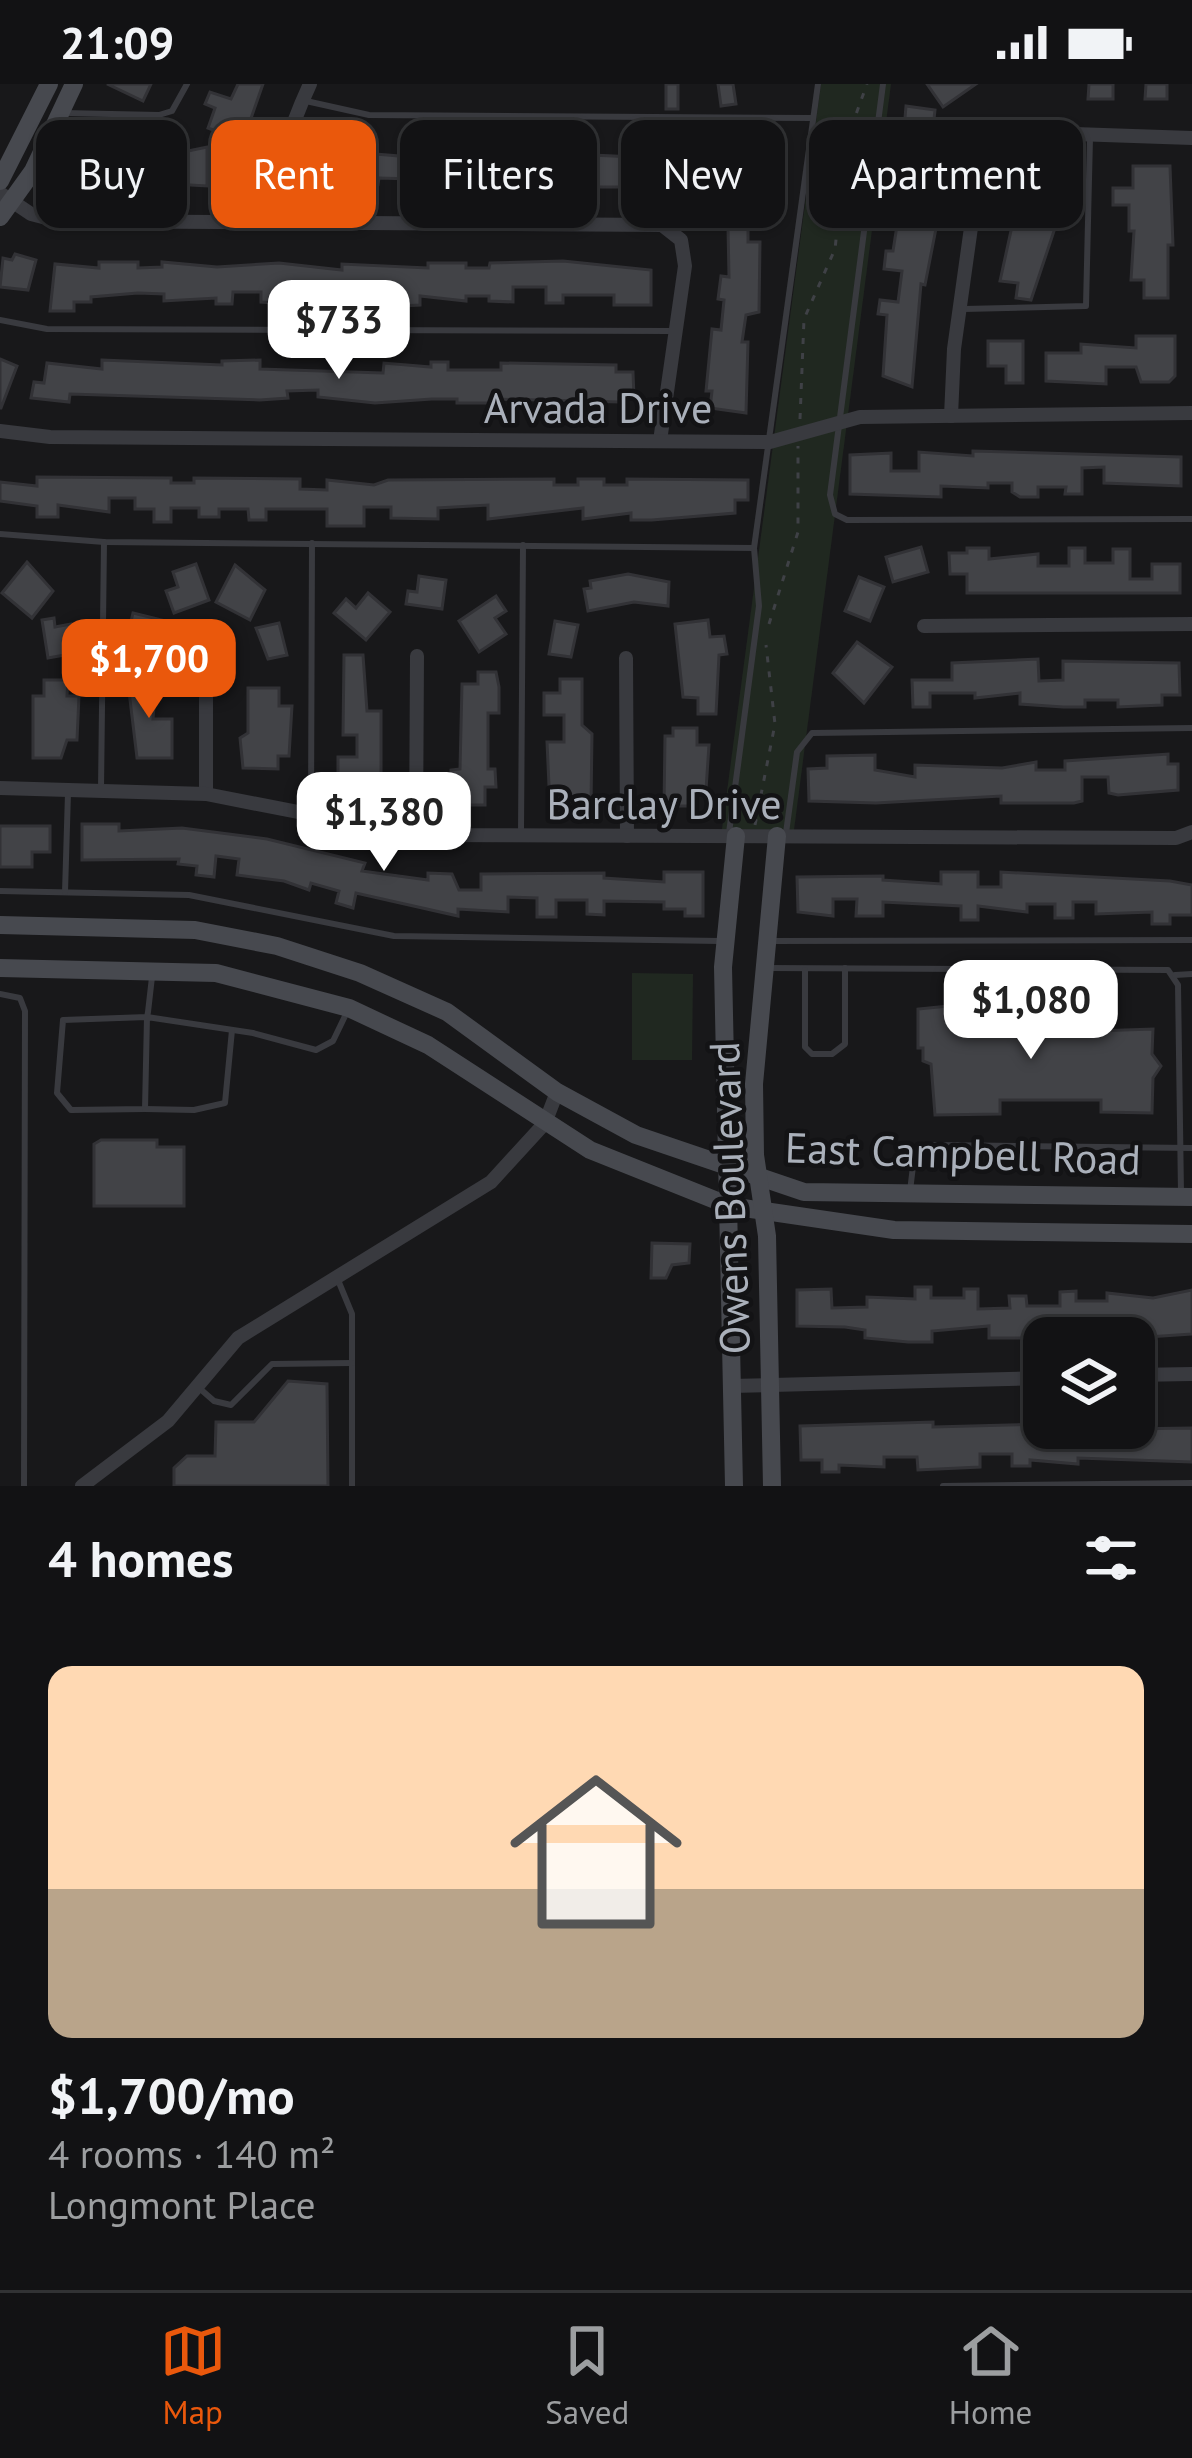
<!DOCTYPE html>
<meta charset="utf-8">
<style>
:root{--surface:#121214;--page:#1f2022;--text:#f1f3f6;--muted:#9c9ea0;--line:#313234;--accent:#ea580c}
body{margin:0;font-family:"PT Sans",sans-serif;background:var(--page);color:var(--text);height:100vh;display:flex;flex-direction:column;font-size:45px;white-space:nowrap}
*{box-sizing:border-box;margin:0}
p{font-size:39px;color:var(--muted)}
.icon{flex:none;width:66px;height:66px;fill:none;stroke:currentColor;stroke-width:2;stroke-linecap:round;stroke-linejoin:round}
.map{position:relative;height:1402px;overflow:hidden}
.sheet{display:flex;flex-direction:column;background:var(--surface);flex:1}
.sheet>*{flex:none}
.guide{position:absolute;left:36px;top:36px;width:1122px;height:108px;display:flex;gap:24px}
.tools{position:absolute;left:1023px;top:1233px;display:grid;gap:24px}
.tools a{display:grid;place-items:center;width:132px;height:132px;border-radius:24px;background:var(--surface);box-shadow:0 3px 9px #0004,0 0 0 3px var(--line);font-size:60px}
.price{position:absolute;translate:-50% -102px;padding:0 27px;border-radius:24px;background:#fff;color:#222;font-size:39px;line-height:78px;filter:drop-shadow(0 3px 6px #0008)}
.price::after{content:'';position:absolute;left:50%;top:72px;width:36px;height:27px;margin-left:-18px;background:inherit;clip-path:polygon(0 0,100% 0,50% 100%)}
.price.selected{background:var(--accent);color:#fff}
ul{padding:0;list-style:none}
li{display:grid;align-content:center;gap:24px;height:636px;padding:0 48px}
li span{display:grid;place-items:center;height:372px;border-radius:24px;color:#555}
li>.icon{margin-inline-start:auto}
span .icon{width:216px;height:216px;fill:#fffc;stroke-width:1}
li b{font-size:51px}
h2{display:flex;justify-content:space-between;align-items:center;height:144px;padding:0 48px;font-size:51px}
.tag{padding:0 42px;border-radius:24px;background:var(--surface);box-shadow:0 3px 9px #0004,0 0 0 3px var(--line);font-size:42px;line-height:108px}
.tag.selected{background:var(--accent);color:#fff}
.status{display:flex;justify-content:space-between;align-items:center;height:84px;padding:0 60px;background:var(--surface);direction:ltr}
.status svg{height:33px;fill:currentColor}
.tabs{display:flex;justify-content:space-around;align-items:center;height:168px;border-top:3px solid var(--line);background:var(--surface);font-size:33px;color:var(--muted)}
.tabs a{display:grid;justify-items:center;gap:6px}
.tabs .selected{color:var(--accent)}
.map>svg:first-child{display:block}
.green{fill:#202820}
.building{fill:#424347;stroke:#323236;stroke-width:3}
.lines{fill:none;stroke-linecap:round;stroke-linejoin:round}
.path{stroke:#3f4146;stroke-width:3;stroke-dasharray:6 9;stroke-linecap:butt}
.lane{stroke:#393a3f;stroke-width:6}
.street{stroke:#393a3f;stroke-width:14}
.secondary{stroke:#47494f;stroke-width:18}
.labels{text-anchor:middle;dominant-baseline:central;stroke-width:9;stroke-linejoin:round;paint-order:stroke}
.street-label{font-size:42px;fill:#aab0ba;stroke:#131315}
</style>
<div class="status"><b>21:09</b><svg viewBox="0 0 49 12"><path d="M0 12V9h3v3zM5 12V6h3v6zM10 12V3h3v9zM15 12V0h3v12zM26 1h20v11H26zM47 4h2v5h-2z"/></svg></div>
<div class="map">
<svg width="1192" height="1402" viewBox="0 0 1192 1402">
<rect width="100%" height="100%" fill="#18181a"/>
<g class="green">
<polygon points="821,0 891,0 794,746 722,745"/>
<polygon points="632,889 693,890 692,976 632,976"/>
</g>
<g class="building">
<polygon points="107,0 151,0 143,17"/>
<polygon points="238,0 263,0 248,43 243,42 237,55 208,44 215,24 205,20 210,8 231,15"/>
<rect x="666" y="0" width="12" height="25"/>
<polygon points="718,0 733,0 736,20 721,22"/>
<polygon points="927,0 976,0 943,23"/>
<polygon points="1089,0 1113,0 1113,15 1088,15"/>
<polygon points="1146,0 1167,0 1167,15 1145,15"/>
<polygon points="906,22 935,26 933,45 940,46 936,77 945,78 942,102 924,100 922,122 940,124 925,201 921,200 912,303 883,292 887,231 878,230 880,216 898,218 902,187 884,185 886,167 893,167 898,135 891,134 893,118 898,118"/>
<polygon points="431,61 447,61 447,83 471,83 471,68 504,68 504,62 571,62 571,70 634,73 633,95 623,95 623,103 597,103 597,97 570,97 570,102 520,102 520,97 412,100 412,95 379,94 378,101 350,104 314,100 315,75 327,75 328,66 412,73 412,66 431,66"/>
<polygon points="138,62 157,63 157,83 183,83 183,68 207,63 207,102 119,97 119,69 138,69"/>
<polygon points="671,64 684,65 685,105 647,105 647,85 661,85 661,70 669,70"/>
<rect x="72" y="70" width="20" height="31"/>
<polygon points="758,75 773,91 728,135 727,113 714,125 699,109 729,80 744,88"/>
<polygon points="1133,82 1170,82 1173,161 1168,161 1168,214 1144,214 1144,196 1131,196 1134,147 1129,147 1129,121 1113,121 1113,104 1133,104"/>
<polygon points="1028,85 1042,87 1040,97 1057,99 1053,132 1059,132 1031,216 1016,214 1018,199 1000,197 1014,133 1022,134"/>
<polygon points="728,144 748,144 748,158 760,158 759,228 746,231 742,258 748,258 746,329 710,324 712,307 706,307 712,245 721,246 724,216 718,215 721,192 729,193"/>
<polygon points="15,170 36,176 28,206 0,203 3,174 12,176"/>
<polygon points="563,177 651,186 651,221 614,221 614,211 563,211 563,219 546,219 546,203 513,203 513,218 489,217 489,212 466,212 466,217 420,212 420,221 384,223 384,213 377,210 324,210 324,220 286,220 261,218 261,208 233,208 232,220 216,220 216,214 164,217 164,210 138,209 91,213 91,218 74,218 74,227 50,227 55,180 99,184 99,178 138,178 138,184 162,183 162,178 217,183 279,179 342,186 342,180 428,184 428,179 466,179 466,184 489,184 490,179"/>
<polygon points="1136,252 1175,252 1175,292 1169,298 1141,298 1136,283 1106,283 1106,300 1046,297 1046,269 1081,269 1081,260 1136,264"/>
<polygon points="988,257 1023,257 1023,299 1006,299 1006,282 988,282"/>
<polygon points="0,275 17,282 1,324 0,324"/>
<polygon points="102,276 222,281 222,277 260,276 260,285 383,289 384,279 431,283 431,278 448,278 448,286 501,286 501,279 616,281 616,288 633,288 634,313 619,314 619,318 494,315 494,319 457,319 457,315 432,315 375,319 318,313 318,306 287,307 288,314 260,316 70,310 69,318 31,314 34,298 44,299 47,279 102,285"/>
<polygon points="973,367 1181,373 1181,402 1104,399 1104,383 1082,384 1082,410 1065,410 1066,403 1038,403 1038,413 1020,413 1012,408 1012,399 988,399 988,404 941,402 941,413 850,410 850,371 891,369 891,387 919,387 919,368 973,372"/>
<polygon points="37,393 171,394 171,399 194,399 194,394 300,395 300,405 327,406 327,396 374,401 388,396 554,395 554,401 578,401 578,395 604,395 604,401 627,401 627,395 748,396 748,416 735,416 735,429 652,436 631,436 631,429 583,435 583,424 488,435 488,421 438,424 438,435 391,434 391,423 364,423 364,442 327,442 327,425 266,425 266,436 249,436 248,425 219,425 219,433 199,433 199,424 171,424 171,438 154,438 154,425 135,425 135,414 109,414 109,428 58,421 58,433 37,433 37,422 0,417 0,398 37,402"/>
<polygon points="921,463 928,488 893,498 886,473"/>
<polygon points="967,464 989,464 989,475 1038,470 1038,482 1069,482 1069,464 1085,464 1085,479 1113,479 1113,465 1130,465 1130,495 1152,495 1152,480 1180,480 1180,509 967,509 967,490 950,490 949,469 967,469"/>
<polygon points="27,478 53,507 32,534 2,509"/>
<polygon points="196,480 209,516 174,529 166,507 178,503 173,488"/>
<polygon points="235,481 265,506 250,536 216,518"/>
<polygon points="628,490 669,498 668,522 634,518 588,527 584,505 591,504 590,497"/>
<polygon points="419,492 446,496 442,525 406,520 408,507 417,508"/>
<polygon points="859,493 884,503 870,537 845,527"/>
<polygon points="368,509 390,528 366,556 334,529 346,515 356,524"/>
<polygon points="496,512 506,527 495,534 506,550 479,568 459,537"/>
<polygon points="133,529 162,536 154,569 125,562"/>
<polygon points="54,534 55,543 71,540 76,569 48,574 42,536"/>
<polygon points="708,536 710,553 724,552 727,570 719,571 716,630 698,630 698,614 683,613 675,540"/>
<polygon points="555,537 578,541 571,573 549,570"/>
<polygon points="279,539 287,571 268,575 256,544"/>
<polygon points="857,558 892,583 864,619 833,589"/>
<polygon points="344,571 363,571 367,627 381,627 381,707 351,707 351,690 338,690 338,673 357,673 357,651 343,651"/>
<polygon points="1038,575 1039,597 1063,596 1063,577 1179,579 1180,611 1162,611 1162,621 1118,623 1118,616 1085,616 1085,623 1063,623 1020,620 1020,609 975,614 975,609 930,609 930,623 913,623 912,596 952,596 952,579"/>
<polygon points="144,588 157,588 153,635 172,635 172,674 137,674 128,599 144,599"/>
<polygon points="478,588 496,588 499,603 499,629 488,629 488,685 495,685 496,703 485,703 485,721 451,721 451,686 460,685 462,600 478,600"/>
<polygon points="560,595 582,595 582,641 592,650 591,722 560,722 560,702 549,702 547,658 564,658 564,631 544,631 544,609 560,609"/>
<polygon points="44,596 68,596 67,612 79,612 77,656 67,656 61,674 33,674 33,612 44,612"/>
<polygon points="248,604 279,604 279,622 292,622 289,672 278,672 278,685 243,684 240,654 248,649"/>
<polygon points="673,644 697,644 697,661 709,661 706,706 693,706 692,722 664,722 665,652 673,652"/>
<polygon points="1168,670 1168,680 1178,680 1178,706 1118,711 1109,709 1108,693 1082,693 1082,717 1074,719 1001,719 1001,712 876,719 809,717 808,685 827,684 827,672 875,671 875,686 915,693 915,681 1002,684 1036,678 1036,686 1065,686 1065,677"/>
<polygon points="82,740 119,740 119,747 182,744 267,755 365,779 362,787 428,796 428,789 452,790 459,806 481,806 481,790 604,789 604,794 664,798 664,788 703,788 703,832 685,832 685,825 664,825 664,818 604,817 604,831 587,830 587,816 556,816 556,833 537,833 537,814 508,813 508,828 458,825 458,832 356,809 353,824 336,819 339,807 311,799 309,806 284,797 237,791 239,775 216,772 214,793 196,791 197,782 178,780 179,775 82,776"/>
<polygon points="0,742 50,742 50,768 32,768 32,783 0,783"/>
<polygon points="941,788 978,788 978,803 1001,803 1001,788 1170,797 1192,801 1192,831 1170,831 1170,840 1152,840 1152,828 1096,830 1096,818 1073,818 1073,834 1055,834 1055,820 1027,820 1027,828 978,822 978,836 961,836 961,822 883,818 883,832 856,832 857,815 833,815 833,832 798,828 797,793 883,792 883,796 941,800"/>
<polygon points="1009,914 1034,914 1034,949 1153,945 1152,970 1161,982 1153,994 1152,1029 1101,1028 1101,1016 1000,1016 1000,1030 935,1031 931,980 923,977 923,964 918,964 918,925 959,921 959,928 1004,929"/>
<polygon points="101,1056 157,1056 157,1063 184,1063 184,1122 94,1122 94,1060"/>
<polygon points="652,1159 690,1160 689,1179 672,1181 666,1194 651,1194"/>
<polygon points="915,1203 931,1203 931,1214 964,1214 964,1205 978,1205 978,1225 1010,1224 1009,1212 1026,1212 1027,1222 1060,1222 1060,1208 1076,1207 1076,1217 1107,1217 1107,1209 1153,1214 1192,1206 1192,1250 1133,1254 1107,1250 1107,1240 1077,1240 1077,1254 989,1254 989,1242 932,1247 932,1258 908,1258 865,1254 865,1246 845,1243 797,1242 797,1206 831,1205 832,1224 867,1223 867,1213 915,1215"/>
<polygon points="288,1297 327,1300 328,1402 174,1402 174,1384 187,1372 215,1372 216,1338 254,1338"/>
<polygon points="933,1338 933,1343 1044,1340 1055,1346 1192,1344 1192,1378 1078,1374 1078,1380 1030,1376 1030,1382 1012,1382 1012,1370 980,1370 980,1383 918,1386 917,1373 884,1373 884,1383 839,1381 839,1388 822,1388 822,1376 801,1376 800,1342"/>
</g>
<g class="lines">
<g class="path">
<polyline points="800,335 804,235 835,165 847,55 867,0"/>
<polyline points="769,540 798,448 798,362"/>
<polyline points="755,741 775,640 766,561"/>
</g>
<g class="lane">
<polyline points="883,0 830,411 835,430 847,436 1192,435"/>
<polyline points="306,17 369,31 812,34"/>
<polyline points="63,29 159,31 172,27 187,0"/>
<polyline points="964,225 1086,222 1090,53"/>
<polyline points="0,236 47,245 672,247"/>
<polyline points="0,450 104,458 754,464 759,522 729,749"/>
<polyline points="754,464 818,0"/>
<polyline points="101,705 104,458"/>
<polyline points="311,729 312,459"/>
<polyline points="521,748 523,461"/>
<polyline points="786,749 797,668 812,649 1192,644"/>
<polyline points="0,807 189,811 394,852 720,857"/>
<polyline points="65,808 68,709"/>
<polyline points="770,857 1192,856"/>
<polyline points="767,884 1168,886 1178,901 1181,1109"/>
<polyline points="805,886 805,963 812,970 832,970 845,960 845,884"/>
<polyline points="1175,891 1192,890"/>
<polyline points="152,893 148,928 147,933 145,1025 71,1026 57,1009 63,936 147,933 253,949 316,966 333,957 346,930"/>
<polyline points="0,910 20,914 25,927 24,1402"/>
<polyline points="145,1025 194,1026 225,1019 232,946"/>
<polyline points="910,1107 914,1074 933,1061 1192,1064"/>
<polyline points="338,1196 352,1230 352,1402"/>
<polyline points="198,1303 214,1317 231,1321 272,1280 352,1279"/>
<polyline points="943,1402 1192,1399"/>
</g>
<g class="street">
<polyline points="0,109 31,130 58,137 662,141 681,156 685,182 660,357"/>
<path d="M275 139C275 89 289 45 310 0"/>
<polyline points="951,332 954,265 981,72 993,54 1016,48 1192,54"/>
<polyline points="0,347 50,353 770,358 860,333 1192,329"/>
<polyline points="924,542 1192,540"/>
<polyline points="206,571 206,710"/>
<polyline points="626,574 627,752"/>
<polyline points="0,704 206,710 416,751 1176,754 1192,748"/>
<polyline points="416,751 417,572"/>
<polyline points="1134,1291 1192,1290"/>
<polyline points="731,1302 1044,1294"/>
<polyline points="82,1402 168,1337 238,1254 491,1098 545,1039 557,1008"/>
</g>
<g class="secondary">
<polyline points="0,97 49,0"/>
<polyline points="0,133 33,87 74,0"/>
<polyline points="0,841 195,846 277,862 360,889 447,928 557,1008 636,1051 804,1108 1192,1113"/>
<polyline points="0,884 216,889 349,924 428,961 590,1066 730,1122 894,1146 1192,1150"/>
<polyline points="734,1402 723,883 736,752"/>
<polyline points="772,1402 767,1152 755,1071 754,1000 777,752"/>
</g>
</g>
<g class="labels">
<g class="street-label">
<text x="598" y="323">Arvada Drive</text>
<text x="664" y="719">Barclay Drive</text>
<text transform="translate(963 1069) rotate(2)">East Campbell Road</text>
<text transform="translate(729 1114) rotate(-92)">Owens Boulevard</text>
</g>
</g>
</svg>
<div class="tools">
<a><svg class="icon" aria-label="layers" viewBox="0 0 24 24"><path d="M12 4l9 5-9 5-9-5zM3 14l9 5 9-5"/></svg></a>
</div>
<b class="price" style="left:339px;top:298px">$733</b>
<b class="price selected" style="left:149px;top:637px">$1,700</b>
<b class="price" style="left:384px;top:790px">$1,380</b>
<b class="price" style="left:1031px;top:978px">$1,080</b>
<div class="guide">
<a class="tag">Buy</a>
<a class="tag selected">Rent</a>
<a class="tag">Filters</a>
<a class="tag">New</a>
<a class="tag">Apartment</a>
</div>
</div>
<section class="sheet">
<h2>4 homes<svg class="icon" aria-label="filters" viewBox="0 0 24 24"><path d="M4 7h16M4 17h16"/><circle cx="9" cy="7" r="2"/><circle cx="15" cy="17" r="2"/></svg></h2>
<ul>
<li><span style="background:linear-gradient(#ffd9b3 60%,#b9a48a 0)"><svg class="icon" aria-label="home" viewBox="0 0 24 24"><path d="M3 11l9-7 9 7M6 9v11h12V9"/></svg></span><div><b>$1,700/mo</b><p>4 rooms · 140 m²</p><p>Longmont Place</p></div></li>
</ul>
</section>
<nav class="tabs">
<a class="selected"><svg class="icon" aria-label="map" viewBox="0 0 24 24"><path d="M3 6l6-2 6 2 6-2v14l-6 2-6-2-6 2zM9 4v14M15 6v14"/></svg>Map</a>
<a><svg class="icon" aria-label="saved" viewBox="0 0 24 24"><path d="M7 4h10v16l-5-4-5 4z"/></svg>Saved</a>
<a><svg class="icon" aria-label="home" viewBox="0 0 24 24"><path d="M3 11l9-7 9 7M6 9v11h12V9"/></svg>Home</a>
</nav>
